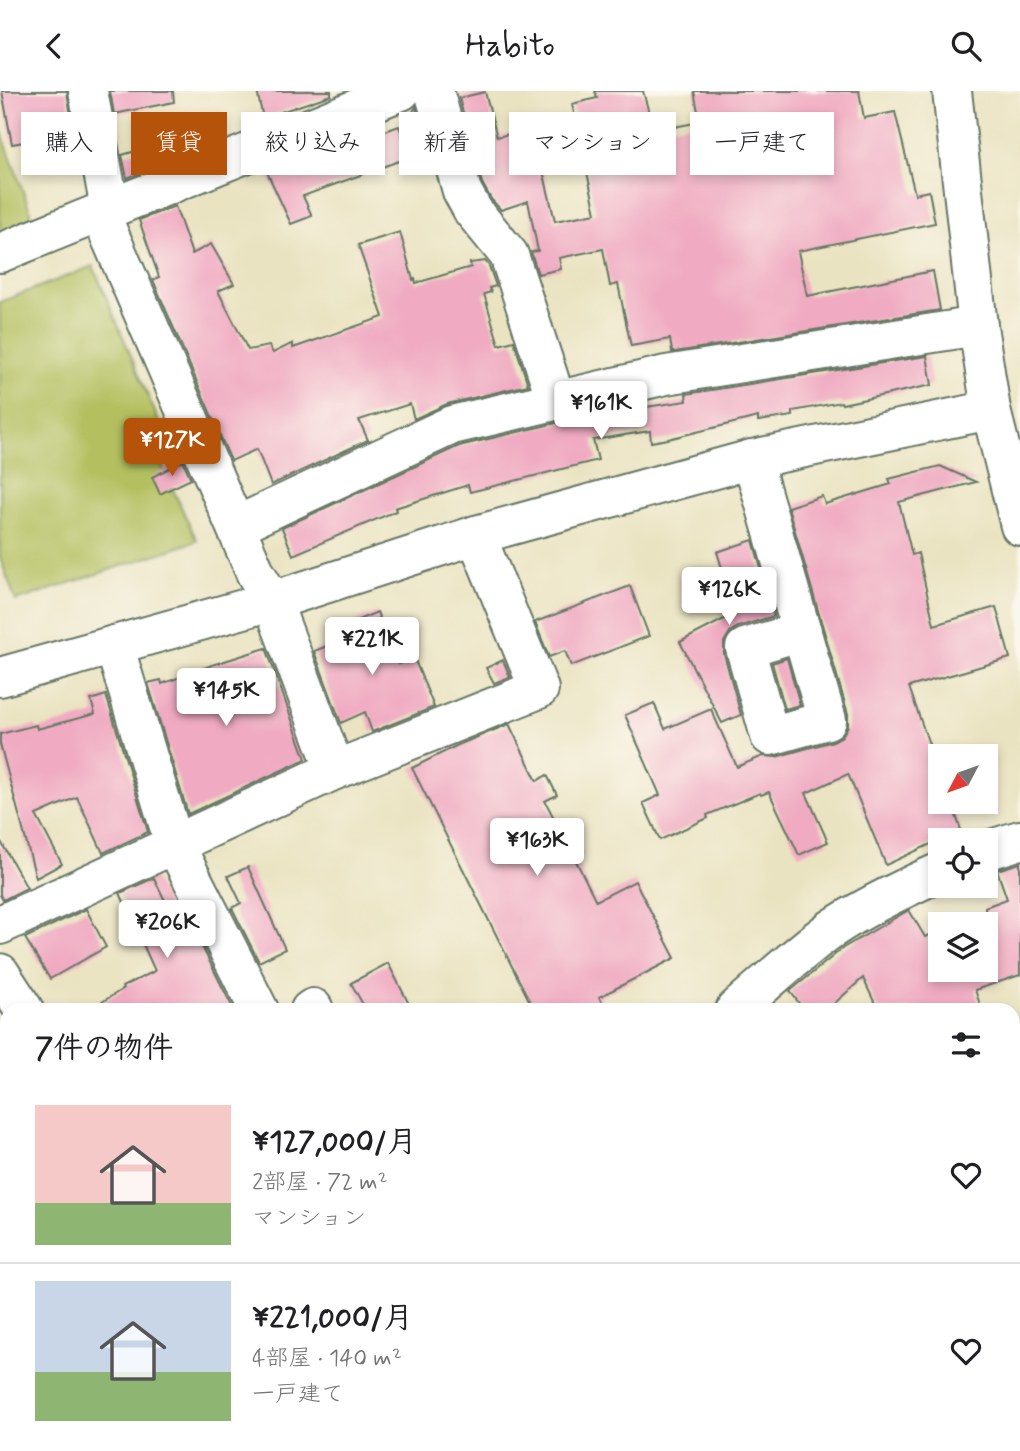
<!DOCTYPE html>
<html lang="ja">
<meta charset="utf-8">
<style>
:root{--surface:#fff;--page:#f2f2f2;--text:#202124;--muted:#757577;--line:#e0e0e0;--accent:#b45309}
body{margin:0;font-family:Mynerve,"Klee One",sans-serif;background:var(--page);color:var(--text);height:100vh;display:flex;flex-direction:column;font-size:26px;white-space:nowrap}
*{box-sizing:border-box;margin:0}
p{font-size:23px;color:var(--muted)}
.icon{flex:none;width:38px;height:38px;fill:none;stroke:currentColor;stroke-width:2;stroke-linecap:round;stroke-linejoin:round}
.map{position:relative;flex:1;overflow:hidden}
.drawer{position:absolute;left:0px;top:912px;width:1020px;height:450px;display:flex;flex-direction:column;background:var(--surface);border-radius:21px 21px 0 0;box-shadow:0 4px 10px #0003}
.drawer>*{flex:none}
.banner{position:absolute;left:21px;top:21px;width:978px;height:63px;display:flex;gap:14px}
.needle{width:46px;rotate:229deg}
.controls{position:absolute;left:928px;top:653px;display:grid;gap:14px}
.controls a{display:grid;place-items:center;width:70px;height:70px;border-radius:0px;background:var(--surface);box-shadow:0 4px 10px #0003;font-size:35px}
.price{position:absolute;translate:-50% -60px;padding:0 16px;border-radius:7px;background:#fff;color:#222;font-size:23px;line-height:46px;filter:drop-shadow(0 2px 4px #0008)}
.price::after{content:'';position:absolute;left:50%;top:42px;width:21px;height:16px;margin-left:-10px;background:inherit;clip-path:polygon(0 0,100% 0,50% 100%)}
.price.selected{background:var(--accent);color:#fff}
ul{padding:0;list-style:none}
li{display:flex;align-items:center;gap:21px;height:175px;padding:0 35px}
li+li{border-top:2px solid var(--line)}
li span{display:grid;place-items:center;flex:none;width:196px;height:140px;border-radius:0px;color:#555}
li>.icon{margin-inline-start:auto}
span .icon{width:84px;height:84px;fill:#fffc;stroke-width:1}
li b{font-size:30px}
h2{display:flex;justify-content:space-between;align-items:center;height:84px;padding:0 35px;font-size:30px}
.tag{padding:0 24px;border-radius:0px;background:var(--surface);box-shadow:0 4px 10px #0003;font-size:24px;line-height:63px}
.tag.selected{background:var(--accent);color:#fff}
header{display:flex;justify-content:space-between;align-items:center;height:91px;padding:0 35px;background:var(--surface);font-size:32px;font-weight:600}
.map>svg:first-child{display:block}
.green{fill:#b4c061;stroke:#6a7e4a;stroke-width:2}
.building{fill:#f0abc2}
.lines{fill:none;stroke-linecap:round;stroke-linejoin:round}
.minor-casing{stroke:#667765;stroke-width:42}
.major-casing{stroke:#667765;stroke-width:42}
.minor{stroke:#fff;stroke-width:38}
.major{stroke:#fff;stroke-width:38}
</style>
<header><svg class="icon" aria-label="back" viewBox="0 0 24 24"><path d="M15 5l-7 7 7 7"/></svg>Habito<svg class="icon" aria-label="search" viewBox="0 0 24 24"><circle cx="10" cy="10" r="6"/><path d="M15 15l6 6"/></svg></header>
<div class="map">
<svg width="1020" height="1360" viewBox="0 0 1020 1360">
<rect width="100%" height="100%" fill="#fbf7ec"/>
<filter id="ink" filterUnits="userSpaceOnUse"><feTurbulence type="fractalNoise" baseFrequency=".0143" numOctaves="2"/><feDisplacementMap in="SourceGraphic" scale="14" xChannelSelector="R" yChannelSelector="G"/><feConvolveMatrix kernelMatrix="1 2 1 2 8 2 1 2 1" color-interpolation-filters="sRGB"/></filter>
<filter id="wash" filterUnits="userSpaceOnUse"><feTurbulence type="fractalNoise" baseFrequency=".00686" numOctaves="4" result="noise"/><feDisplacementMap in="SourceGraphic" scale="28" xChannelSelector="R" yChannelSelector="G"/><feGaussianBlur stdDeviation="1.57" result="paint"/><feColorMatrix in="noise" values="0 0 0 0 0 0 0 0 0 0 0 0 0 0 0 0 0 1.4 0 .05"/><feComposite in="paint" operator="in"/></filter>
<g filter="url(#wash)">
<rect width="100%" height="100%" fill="#eae3c1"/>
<g class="green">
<polygon points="0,36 35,134 0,147"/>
<polygon points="93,175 173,364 162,375 197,450 16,510 0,467 0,211"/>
</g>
<g id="blocks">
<g class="building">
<polygon points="2,0 67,0 76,56 57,60 54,46 12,53"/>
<polygon points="110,0 173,0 174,11 114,23"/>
<polygon points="257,0 331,0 331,4 263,27"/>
<polygon points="595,0 643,0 649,22 654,21 658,39 700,31 694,0 859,0 864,27 895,21 915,103 929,100 935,132 798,160 807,205 933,180 940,219 675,261 672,261 670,248 631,255 618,193 610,195 603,158 559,167 561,178 538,183 531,161 538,160 528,110 501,119 491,108 482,92 459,7 485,1 497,46 533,37 555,130 596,122 572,13 597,7"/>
<polygon points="416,16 421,33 401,41 410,66 303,105 312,125 291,133 266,79 304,63 307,69 399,35 401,40"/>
<polygon points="208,39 212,53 127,87 122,64"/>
<polygon points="175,115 192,163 211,153 234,193 218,200 248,259 269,255 273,262 293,252 293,257 383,226 358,154 400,141 413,189 415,188 416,192 471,176 470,172 485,170 489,175 496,195 489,197 491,201 484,203 499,254 514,250 528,294 447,313 414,328 410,313 359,329 368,349 271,394 257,358 231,370 153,189 159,186 139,129"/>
<polygon points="927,265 932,294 842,313 841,311 793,320 793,325 758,330 758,326 668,348 651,351 650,340 593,349 598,369 470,401 468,394 395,417 396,420 293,464 282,437 459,355 586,325 587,328 647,319 646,316 687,310 686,303"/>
<polygon points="183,370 191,388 160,403 152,386"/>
<polygon points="940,375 976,391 899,411 912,464 918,462 934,534 996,516 1010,567 909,596 930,656 933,655 940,677 940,710 951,710 961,739 886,774 848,683 806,702 828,751 799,764 769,701 761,704 760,702 707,724 708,727 660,749 643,712 660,704 625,624 654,612 665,638 711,618 737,676 763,665 776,666 833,650 842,645 848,635 848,623 788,416 822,405 825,413 891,393 889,388"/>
<polygon points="753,449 774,525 738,536 730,541 724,551 724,563 741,624 722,632 680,551 736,522 717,461"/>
<polygon points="630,495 649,545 571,575 565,560 549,566 535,531"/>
<polygon points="377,521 399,573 414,567 434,616 372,641 365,621 341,632 314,560 351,546 346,534"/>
<polygon points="266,557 306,668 188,723 148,592 161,589 162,593 212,574"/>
<polygon points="787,567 800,614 785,618 772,572"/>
<polygon points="503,569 510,586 494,592 486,577"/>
<polygon points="106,604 148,741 103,762 77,706 36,724 62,773 36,787 0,653 0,643 36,634 37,638 95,623 91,609"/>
<polygon points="509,633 537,690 547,684 557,704 545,710 565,748 573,744 583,764 575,768 596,810 635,790 675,867 599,906 606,919 534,919 412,677 458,654"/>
<polygon points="0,749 27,797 3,809 0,804"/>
<polygon points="1020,772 1020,884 975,899 982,919 878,919 863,887 827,919 804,919 790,900 843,857 909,819 925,846 940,840 940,878 985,878 985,816 1007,808 997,779"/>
<polygon points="248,776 285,858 259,871 232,817 241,812 228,785"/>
<polygon points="154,787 170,820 179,815 183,823 185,822 234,919 89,919 123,898 122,896 155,880 120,802"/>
<polygon points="86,818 106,856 50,888 25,847"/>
<polygon points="388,872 412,919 366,919 351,892"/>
</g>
</g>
</g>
<g filter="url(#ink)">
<use href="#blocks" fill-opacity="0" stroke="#667765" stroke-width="2"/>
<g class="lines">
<g class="minor-casing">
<g id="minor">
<polyline points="88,0 110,118"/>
<polyline points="434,0 462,100 473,120 509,164 556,309"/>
<polyline points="100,122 256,483 272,510 335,679"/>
<polyline points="0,162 401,0"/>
<polyline points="752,368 827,629 770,645 745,557 802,540"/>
<polyline points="236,435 452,334 666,284 978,235"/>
<polyline points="114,554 174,752 259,919"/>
<polyline points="0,586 272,510 476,444 752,368 991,319"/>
<polyline points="985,760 1020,749"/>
<polyline points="0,834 335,679 539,598 476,444"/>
<polyline points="0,882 24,919"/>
<polyline points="310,919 313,917 314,919"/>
<path d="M735 919C766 892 797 863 830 839 864 816 902 798 940 781"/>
<polyline points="1013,1079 1020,1082"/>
<polyline points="0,1114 7,1109"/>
<polyline points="0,1282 7,1292"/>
<polyline points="53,1354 57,1360"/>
<polyline points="284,1360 291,1354"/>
<polyline points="984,1360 997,1354"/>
</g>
</g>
<g class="major-casing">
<polyline id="major" points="952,0 978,235 991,319 1020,435"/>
</g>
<use href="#minor" class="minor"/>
<use href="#major" class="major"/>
</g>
</g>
</svg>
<div class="controls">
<a><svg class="needle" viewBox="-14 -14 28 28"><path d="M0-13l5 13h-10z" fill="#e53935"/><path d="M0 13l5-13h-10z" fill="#757577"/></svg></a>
<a><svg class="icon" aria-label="locate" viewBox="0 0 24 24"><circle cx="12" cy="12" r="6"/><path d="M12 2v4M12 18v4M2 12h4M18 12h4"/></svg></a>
<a><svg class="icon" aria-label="layers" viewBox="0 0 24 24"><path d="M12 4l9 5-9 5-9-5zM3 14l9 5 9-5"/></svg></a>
</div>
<b class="price" style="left:601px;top:350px">¥161K</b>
<b class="price selected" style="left:172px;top:387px">¥127K</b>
<b class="price" style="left:729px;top:536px">¥126K</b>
<b class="price" style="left:372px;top:586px">¥221K</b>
<b class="price" style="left:226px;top:637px">¥145K</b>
<b class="price" style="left:537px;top:787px">¥163K</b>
<b class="price" style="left:167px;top:869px">¥206K</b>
<div class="banner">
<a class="tag">購入</a>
<a class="tag selected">賃貸</a>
<a class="tag">絞り込み</a>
<a class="tag">新着</a>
<a class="tag">マンション</a>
<a class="tag">一戸建て</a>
</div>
<section class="drawer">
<h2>7件の物件<svg class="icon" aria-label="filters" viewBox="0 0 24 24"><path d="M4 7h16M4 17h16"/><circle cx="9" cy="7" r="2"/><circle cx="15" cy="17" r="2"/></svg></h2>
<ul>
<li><span style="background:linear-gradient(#f6c9c9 70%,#8fb573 0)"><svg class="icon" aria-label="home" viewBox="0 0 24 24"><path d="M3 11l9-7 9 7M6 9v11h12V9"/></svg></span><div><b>¥127,000/月</b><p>2部屋 · 72 m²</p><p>マンション</p></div><svg class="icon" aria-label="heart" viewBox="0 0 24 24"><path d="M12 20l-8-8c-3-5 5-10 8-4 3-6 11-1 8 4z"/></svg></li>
<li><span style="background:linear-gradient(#c9d6e8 65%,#8fb573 0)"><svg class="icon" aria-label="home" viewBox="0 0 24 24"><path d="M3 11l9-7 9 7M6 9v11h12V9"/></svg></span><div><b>¥221,000/月</b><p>4部屋 · 140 m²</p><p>一戸建て</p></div><svg class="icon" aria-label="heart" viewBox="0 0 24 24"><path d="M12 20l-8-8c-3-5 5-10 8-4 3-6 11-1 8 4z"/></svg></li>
</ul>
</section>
</div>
